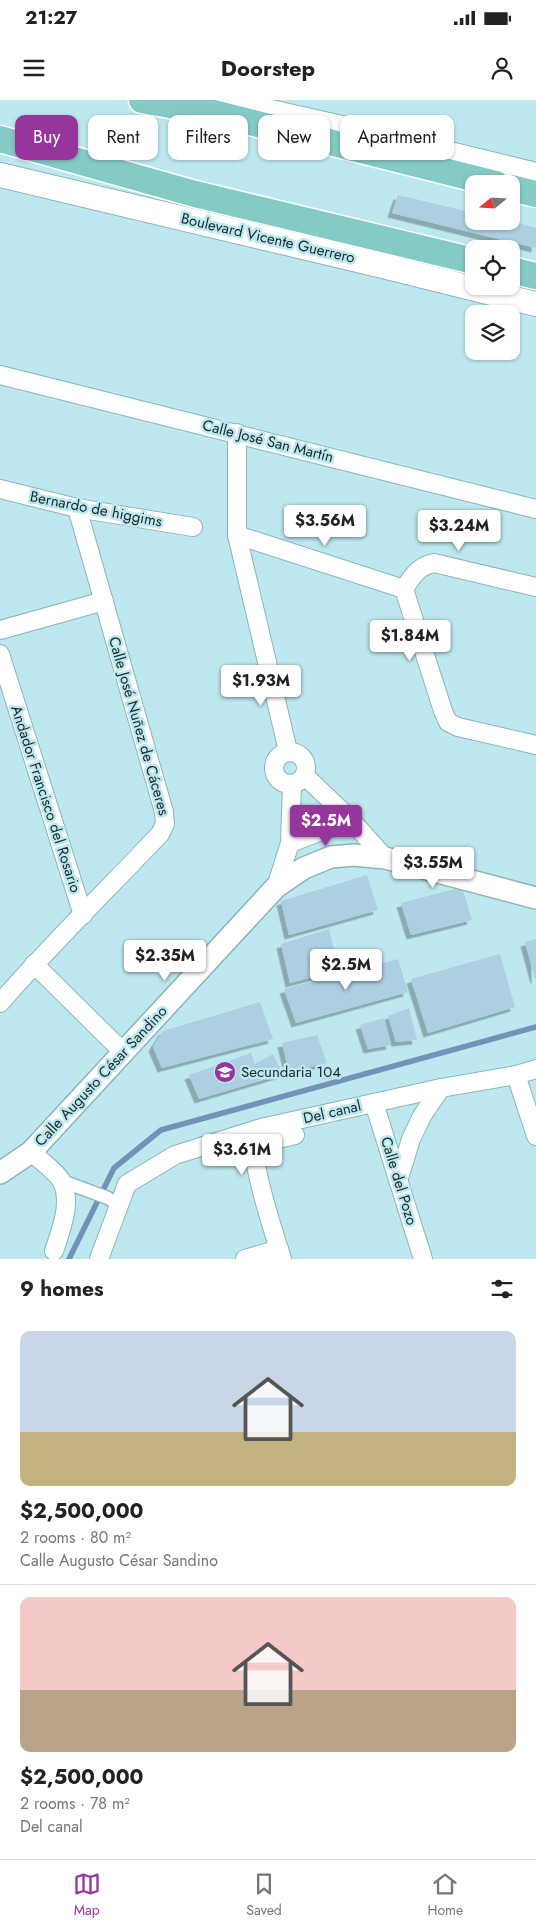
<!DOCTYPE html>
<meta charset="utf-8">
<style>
:root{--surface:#fff;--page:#f6f6f6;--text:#222;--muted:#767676;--line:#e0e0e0;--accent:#96359c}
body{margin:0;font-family:Jost,sans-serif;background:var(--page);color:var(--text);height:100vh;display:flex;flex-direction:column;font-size:19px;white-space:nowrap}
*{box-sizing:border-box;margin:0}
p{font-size:16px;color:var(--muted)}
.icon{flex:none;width:28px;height:28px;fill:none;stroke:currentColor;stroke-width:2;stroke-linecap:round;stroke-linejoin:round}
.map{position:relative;height:1159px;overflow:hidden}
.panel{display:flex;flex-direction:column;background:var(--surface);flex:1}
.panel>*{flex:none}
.top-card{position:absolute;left:15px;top:15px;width:506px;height:45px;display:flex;gap:10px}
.needle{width:32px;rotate:252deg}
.buttons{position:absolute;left:465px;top:75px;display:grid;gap:10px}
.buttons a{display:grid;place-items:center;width:55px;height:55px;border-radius:10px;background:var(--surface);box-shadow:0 1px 4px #0004;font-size:25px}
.price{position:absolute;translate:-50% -42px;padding:0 11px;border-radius:5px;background:#fff;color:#222;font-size:16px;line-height:32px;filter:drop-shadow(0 1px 2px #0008)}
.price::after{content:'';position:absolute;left:50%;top:30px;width:15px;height:11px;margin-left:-8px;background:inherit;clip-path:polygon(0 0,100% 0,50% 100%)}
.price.selected{background:var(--accent);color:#fff}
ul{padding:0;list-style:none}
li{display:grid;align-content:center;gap:10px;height:265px;padding:0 20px}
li+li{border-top:1px solid var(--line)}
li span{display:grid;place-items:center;height:155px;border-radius:10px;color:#555}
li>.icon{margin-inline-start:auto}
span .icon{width:90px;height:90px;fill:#fffc;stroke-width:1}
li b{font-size:21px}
h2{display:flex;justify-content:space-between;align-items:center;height:60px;padding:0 20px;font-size:21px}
.chip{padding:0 18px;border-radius:10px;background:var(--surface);box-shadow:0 1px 4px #0004;font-size:18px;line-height:45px}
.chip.selected{background:var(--accent);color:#fff}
.status{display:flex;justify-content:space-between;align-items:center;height:35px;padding:0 25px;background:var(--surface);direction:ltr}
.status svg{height:14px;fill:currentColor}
header{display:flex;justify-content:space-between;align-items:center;height:65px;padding:0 20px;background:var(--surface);font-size:22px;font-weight:700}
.tabs{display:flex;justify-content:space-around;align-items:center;height:70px;border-top:1px solid var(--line);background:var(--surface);font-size:14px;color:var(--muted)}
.tabs a{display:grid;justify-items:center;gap:2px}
.tabs .selected{color:var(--accent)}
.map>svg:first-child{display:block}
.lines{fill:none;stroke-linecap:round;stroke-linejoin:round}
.stream{stroke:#7292b7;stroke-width:5.5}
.building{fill:#adcfe2;filter:url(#shadow)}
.pedestrian-casing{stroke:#8bb4ba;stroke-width:15}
.minor-casing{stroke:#8bb4ba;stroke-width:20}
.tertiary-casing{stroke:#8bb4ba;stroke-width:24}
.secondary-casing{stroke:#8bb4ba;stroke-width:26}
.primary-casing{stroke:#fff;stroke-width:29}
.pedestrian{stroke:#fff;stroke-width:12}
.minor{stroke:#fff;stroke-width:18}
.tertiary{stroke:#fff;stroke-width:21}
.secondary{stroke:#fff;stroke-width:24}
.primary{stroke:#83cbc4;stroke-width:26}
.labels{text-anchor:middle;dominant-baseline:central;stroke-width:5;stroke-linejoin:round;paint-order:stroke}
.street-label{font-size:15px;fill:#18282b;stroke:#bee8ef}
.poi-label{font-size:15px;fill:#18282b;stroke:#bee8ef;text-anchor:start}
</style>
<div class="status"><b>21:27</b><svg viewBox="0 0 49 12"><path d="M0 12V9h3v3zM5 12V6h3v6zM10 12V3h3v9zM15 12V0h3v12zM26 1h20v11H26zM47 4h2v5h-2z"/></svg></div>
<header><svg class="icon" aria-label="menu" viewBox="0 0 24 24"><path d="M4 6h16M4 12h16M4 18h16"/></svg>Doorstep<svg class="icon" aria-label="person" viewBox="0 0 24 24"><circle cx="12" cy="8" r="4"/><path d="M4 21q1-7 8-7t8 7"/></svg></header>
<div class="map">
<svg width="536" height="1159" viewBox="0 0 536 1159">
<defs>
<filter id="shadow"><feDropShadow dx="-4.5" dy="4.5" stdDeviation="0" flood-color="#0004"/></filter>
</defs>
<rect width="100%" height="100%" fill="#bee8ef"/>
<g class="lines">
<polyline class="stream" points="69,1159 114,1068 161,1030 536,927"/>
</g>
<g class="building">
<polygon points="398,95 474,113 474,121 509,121 536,128 536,148 392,113"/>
<polygon points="367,775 378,810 289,835 281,801"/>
<polygon points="462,787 472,820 411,835 401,803"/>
<polygon points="329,829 339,870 290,883 281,844"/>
<polygon points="536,839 536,879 535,879 525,842"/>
<polygon points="500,854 515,907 428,933 411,879"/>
<polygon points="398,859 408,892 296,923 284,889"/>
<polygon points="260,902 273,939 162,968 153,947 163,931"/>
<polygon points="409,908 417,940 396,942 388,916"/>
<polygon points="384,918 391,945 368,949 360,925"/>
<polygon points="317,935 327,963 289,972 282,943"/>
<polygon points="251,953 255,964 273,954 283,974 199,999 189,975"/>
</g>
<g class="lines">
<g class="pedestrian-casing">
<polyline id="pedestrian" points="62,1081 108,1098 119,1106"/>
</g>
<g class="minor-casing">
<g id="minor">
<polyline points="0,275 536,409"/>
<polyline points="237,333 237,435 288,651"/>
<polyline points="0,389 77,408 193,427"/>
<polyline points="237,435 404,489"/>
<polyline points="404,489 443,611 448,622 458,627 536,645"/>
<path d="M404 489C412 477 418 466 434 463L536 487"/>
<polyline points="0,530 104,501"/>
<polyline points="0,554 83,815"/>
<circle cx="290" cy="668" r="16"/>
<polyline points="305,676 351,720 385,758"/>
<polyline points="290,743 351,720"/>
<polyline points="276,787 290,743 292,685"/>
<polyline points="34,864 124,953"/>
<path d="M0 903C51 844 107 790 160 734L165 724 164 712 77 408"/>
<polyline points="516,975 536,1036"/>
<polyline points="374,1003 423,1159"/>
<path d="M31 1052C39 1059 58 1073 62 1082 72 1103 61 1130 54 1151"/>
<polyline points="399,1078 411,1039 422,1016 441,988"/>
<polyline points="99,1159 127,1084 175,1055 261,1028 441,988 516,975 536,969"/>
<polyline points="245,1159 279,1149"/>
<path d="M282 1159C277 1143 250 1060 256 1050 264 1040 284 1038 295 1035"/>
</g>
</g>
<g class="tertiary-casing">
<polyline id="tertiary" points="0,1073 31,1052 276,787 304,768 331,757 354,755 385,758 536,798"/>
</g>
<g class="secondary-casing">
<g id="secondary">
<polyline points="217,0 346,29 536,75"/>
<polyline points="0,75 383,166 536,204"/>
</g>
</g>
<g class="primary-casing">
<g id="primary">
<polyline points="142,0 214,13 496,84"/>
<polyline points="0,39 195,94 474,161"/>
<polyline points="511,88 536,94"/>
<polyline points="511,170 536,176"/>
</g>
</g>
<use href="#pedestrian" class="pedestrian"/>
<use href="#minor" class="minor"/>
<use href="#tertiary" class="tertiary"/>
<use href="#secondary" class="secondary"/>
<use href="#primary" class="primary"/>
</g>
<defs>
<g id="school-disc" transform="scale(1.125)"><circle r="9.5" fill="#96359c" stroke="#bee8ef"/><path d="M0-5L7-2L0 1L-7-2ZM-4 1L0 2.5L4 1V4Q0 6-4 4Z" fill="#fff"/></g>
</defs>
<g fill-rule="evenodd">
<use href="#school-disc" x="225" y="972"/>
</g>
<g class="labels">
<g class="street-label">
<text transform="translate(268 138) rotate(13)">Boulevard Vicente Guerrero</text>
<text transform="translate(268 341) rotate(14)">Calle José San Martín</text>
<text transform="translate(96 409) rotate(11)">Bernardo de higgims</text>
<text transform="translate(139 626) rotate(74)">Calle José Nuñez de Cáceres</text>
<text transform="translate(46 699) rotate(72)">Andador Francisco del Rosario</text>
<text transform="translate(101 976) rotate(-47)">Calle Augusto César Sandino</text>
<text transform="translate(332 1012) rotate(-13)">Del canal</text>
<text transform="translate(399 1081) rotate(73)">Calle del Pozo</text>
</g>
<g class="poi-label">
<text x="241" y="972">Secundaria 104</text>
</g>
</g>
</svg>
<div class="buttons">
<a><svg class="needle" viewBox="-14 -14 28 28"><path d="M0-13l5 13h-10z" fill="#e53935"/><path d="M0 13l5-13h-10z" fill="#767676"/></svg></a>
<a><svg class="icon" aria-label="locate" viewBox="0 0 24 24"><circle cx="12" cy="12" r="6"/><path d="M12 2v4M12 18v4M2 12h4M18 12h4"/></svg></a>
<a><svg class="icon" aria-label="layers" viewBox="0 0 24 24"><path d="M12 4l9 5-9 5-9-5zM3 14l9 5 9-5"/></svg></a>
</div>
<b class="price" style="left:325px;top:447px">$3.56M</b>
<b class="price" style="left:459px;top:452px">$3.24M</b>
<b class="price" style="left:410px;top:562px">$1.84M</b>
<b class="price" style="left:261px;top:607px">$1.93M</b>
<b class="price selected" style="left:326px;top:747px">$2.5M</b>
<b class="price" style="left:433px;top:789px">$3.55M</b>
<b class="price" style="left:165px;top:882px">$2.35M</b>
<b class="price" style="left:346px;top:891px">$2.5M</b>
<b class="price" style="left:242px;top:1076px">$3.61M</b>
<div class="top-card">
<a class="chip selected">Buy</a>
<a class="chip">Rent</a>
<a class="chip">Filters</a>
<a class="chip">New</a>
<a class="chip">Apartment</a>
</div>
</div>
<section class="panel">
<h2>9 homes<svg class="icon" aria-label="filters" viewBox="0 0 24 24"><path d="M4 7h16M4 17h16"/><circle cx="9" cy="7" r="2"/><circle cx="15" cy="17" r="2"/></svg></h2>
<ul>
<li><span style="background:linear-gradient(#c9d6e8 65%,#c2b280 0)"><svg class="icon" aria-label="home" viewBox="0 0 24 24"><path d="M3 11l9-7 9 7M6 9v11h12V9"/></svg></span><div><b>$2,500,000</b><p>2 rooms · 80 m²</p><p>Calle Augusto César Sandino</p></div></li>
<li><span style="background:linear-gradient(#f6c9c9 60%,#b9a48a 0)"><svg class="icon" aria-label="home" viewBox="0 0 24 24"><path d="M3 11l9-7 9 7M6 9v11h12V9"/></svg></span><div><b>$2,500,000</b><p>2 rooms · 78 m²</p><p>Del canal</p></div></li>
</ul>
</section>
<nav class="tabs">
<a class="selected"><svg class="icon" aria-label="map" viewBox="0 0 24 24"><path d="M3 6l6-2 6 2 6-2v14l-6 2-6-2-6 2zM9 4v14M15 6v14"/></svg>Map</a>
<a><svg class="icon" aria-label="saved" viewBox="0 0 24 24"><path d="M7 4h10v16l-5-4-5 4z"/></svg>Saved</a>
<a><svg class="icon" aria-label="home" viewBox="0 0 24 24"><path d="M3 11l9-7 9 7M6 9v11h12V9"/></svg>Home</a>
</nav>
